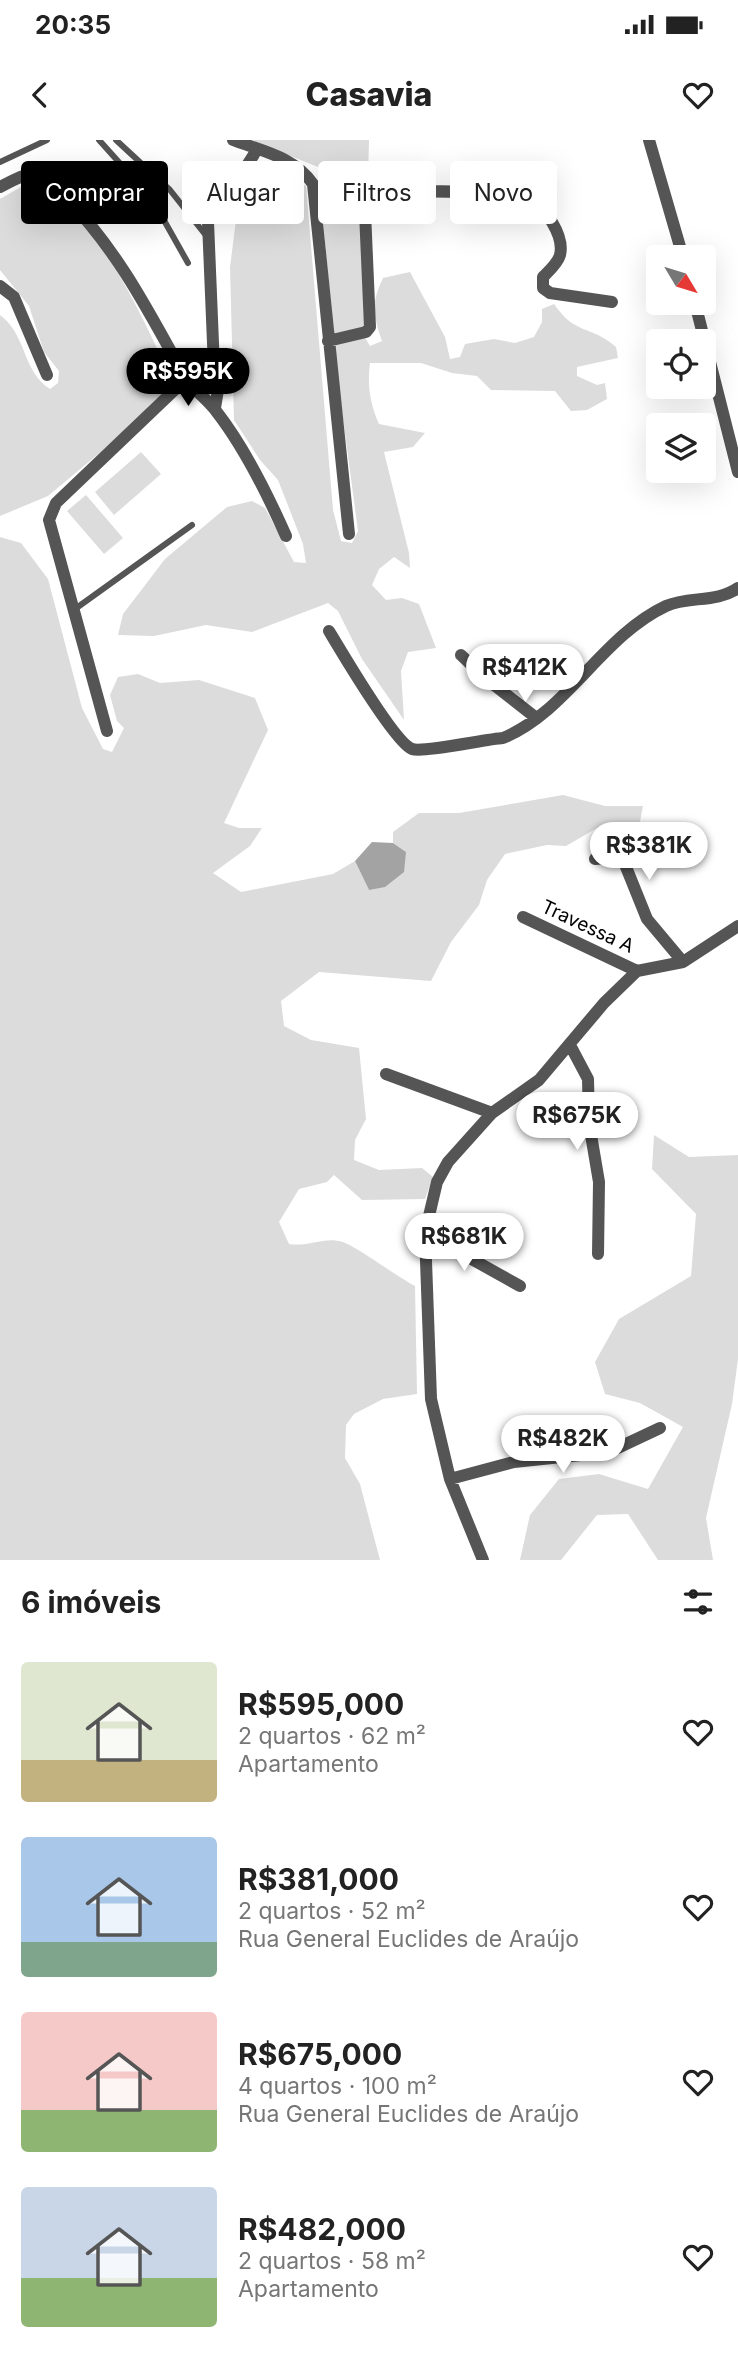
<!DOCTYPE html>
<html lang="pt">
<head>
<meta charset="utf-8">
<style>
  body { margin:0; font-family:Inter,sans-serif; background:#f2f2f2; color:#222; height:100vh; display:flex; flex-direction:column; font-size:26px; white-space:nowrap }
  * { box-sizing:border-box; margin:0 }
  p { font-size:23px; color:#767676 }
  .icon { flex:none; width:38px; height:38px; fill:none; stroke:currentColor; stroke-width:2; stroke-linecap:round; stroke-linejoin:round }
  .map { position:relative; height:1420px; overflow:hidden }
  .side { display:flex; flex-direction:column; background:#fff; flex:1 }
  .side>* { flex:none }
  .hud { position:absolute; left:21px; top:21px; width:696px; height:63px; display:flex; gap:14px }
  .needle { width:46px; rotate:128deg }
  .controls { position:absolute; left:646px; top:105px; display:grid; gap:14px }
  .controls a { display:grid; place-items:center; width:70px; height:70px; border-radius:7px; background:#fff; box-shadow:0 7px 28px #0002; font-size:35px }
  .price { position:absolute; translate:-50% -60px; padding:0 16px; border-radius:24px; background:#fff; color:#222; font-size:23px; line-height:46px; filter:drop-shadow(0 2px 4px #0008) }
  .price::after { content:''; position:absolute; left:50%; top:42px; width:21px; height:16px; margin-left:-10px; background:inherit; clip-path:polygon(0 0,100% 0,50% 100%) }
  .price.selected { background:#000; color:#fff }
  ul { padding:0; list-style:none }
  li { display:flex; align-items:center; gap:21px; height:175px; padding:0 21px }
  li span { display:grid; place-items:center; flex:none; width:196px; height:140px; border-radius:7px; color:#555 }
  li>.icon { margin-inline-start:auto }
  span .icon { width:84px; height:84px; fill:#fffc; stroke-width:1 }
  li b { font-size:30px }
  h2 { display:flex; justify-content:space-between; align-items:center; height:84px; padding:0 21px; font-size:30px }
  .tag { padding:0 24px; border-radius:7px; background:#fff; box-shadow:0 7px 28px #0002; font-size:24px; line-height:63px }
  .tag.selected { background:#000; color:#fff }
  .status { display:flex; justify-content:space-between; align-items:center; height:49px; padding:0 35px; background:#fff; direction:ltr }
  .status svg { height:19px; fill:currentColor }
  header { display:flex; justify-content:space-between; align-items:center; height:91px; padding:0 21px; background:#fff; font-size:32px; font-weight:800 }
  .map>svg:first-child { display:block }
  .green { fill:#dcdcdc }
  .water { fill:#a3a3a3 }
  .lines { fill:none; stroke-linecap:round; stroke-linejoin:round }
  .service { stroke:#555; stroke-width:6 }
  .minor { stroke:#555; stroke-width:12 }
  .labels { text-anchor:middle; stroke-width:7; stroke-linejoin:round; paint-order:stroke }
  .street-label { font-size:19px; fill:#000; stroke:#fff }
</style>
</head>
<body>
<div class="status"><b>20:35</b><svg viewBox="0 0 49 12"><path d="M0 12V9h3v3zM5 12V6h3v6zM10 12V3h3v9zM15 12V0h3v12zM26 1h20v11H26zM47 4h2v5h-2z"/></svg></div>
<header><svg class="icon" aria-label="back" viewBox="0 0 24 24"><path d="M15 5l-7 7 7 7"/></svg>Casavia<svg class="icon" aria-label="heart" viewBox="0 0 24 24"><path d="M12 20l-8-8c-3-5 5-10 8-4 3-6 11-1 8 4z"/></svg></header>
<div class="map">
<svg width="738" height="1420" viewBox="0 0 738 1420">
  <rect width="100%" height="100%" fill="#fff"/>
  <path class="green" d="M251 0H369L364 196 370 206 382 201C373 175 371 163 383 138L410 132 445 197 450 219 460 217 465 204 494 199 515 203 534 197 542 182V169L554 164C576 196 589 184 616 207L618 218 577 227V236L597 245 605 243 607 259 587 270 571 271 555 251 491 250 477 236 452 233 421 223H370C367 245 370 264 379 284L425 293 413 307 384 312 409 413 410 428 394 417 379 429 372 445 386 460 402 458 419 464 436 508 408 512 401 531 404 580 362 519 338 471 328 463 252 492 206 485 154 496 118 495 123 474 165 419 227 367 252 361 265 368 294 422 306 423 303 404 278 340 260 320 234 280 230 127 236 80 283 34 306 46 333 370 341 401 352 403 358 391 339 248 318 27Z
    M26 44C99 68 141 178 174 243L170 254 48 356 0 376V175C27 195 22 231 50 249L58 243 59 231 44 212 29 166 0 130V59Z
    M141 312 161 334 114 375 95 352Z
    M86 355 123 398 104 414 67 371Z
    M0 397 21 403 48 439 82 568 103 609 112 612 124 588 117 581 110 555 118 537 138 534 160 543 199 540 255 558 268 590 224 683 239 688H262L250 706 213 733 241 752 333 734 355 721 369 750 406 712 393 703V692L419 673H459L563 655 605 666H643L639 687 597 688 566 706 547 705 505 714 487 740 479 765 451 802 431 841 319 832 281 861 284 886 311 900 359 908 366 979 355 1000 354 1020 379 1030 422 1028 433 1037 425 1059 362 1060 334 1035 327 1042 299 1049 279 1082 289 1104C310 1107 324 1096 343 1102 359 1108 396 1136 415 1146L417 1254 383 1259 354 1274 346 1285 345 1318 360 1344 380 1420H0Z
    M654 995 689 1017 738 1015V1219L732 1264 706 1378 713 1420H658L628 1374 597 1375 561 1420H520L530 1375 559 1339 599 1334 648 1349 683 1287 640 1263 605 1254 595 1222 619 1179 691 1136 696 1074 652 1029Z"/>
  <path class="water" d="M372 702 393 703 406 712 404 732 385 747 369 750 355 721Z"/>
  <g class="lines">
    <path class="service" d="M99 0 152 59 188 123
      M116 0 170 50 208 98
      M0 22 47 0
      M75 469 192 385"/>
    <path class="minor" d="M233 0C262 11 295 17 313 44L349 394
      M649 0 683 117
      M0 47C13 41 25 31 40 36 51 40 60 52 68 60 119 112 151 176 186 239 195 251 208 260 216 271 245 308 267 353 286 396
      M0 146 14 157 47 235
      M695 163 738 332
      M328 201 366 192 370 187 365 72C368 68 370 62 374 59 396 45 500 54 529 56 544 67 565 95 560 115 558 123 549 131 543 137V148L550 153 612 162
      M215 268 219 244 214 227 208 82C221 56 243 36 257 9
      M329 491C341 511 395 603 412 609 423 613 486 599 503 598 568 571 602 496 666 466 688 456 717 463 738 448
      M461 515 484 537 535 577
      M107 591 49 380 56 363 186 239 197 237 214 227
      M595 719 622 717 647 779 683 822
      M523 777 637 831
      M570 905 588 939 589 983 599 1042 598 1114
      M386 934 492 973
      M425 1093 520 1146
      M450 1339 514 1322 609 1312 660 1288
      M483 1420 450 1339 431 1259 425 1093 437 1042 448 1022 492 973 539 940 604 863 637 831 683 822 738 786"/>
  </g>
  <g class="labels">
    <g class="street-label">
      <text transform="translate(588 786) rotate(25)" y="7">Travessa A</text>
    </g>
  </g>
</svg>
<div class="controls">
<a><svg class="needle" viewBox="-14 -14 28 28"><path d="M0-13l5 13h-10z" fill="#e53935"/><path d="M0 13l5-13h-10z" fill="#767676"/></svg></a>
<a><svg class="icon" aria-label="locate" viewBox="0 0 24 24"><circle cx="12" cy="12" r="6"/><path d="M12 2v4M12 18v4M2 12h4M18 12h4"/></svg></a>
<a><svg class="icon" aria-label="layers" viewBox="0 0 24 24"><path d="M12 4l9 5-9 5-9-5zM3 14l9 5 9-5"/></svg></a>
</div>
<b class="price selected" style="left:188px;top:268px">R$595K</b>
<b class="price" style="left:525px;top:564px">R$412K</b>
<b class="price" style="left:649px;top:742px">R$381K</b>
<b class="price" style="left:577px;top:1012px">R$675K</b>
<b class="price" style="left:464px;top:1133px">R$681K</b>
<b class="price" style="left:563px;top:1335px">R$482K</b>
<div class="hud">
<a class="tag selected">Comprar</a>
<a class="tag">Alugar</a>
<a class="tag">Filtros</a>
<a class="tag">Novo</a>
</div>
</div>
<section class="side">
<h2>6 imóveis<svg class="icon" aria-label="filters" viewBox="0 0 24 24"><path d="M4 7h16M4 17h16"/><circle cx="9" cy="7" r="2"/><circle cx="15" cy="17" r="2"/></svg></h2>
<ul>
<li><span style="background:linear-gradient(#dfe7d0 70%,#c2b280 0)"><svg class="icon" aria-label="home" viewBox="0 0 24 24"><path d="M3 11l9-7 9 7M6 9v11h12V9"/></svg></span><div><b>R$595,000</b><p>2 quartos · 62 m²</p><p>Apartamento</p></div><svg class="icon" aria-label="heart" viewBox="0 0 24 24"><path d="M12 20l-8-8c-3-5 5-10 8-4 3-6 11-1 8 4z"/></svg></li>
<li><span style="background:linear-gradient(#a9c7e8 75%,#7fa58c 0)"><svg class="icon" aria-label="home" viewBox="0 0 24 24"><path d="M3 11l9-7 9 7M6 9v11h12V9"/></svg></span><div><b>R$381,000</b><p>2 quartos · 52 m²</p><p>Rua General Euclides de Araújo</p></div><svg class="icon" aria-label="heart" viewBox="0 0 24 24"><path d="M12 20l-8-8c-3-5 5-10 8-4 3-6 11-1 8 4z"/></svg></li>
<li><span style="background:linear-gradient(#f6c9c9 70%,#8fb573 0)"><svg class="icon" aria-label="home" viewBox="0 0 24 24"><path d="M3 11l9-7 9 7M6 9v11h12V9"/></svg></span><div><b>R$675,000</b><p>4 quartos · 100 m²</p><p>Rua General Euclides de Araújo</p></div><svg class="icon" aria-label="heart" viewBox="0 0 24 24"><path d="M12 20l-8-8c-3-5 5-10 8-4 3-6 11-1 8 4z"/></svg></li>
<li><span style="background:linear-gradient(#c9d6e8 65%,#8fb573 0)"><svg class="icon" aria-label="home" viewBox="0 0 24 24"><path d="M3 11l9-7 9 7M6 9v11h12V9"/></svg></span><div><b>R$482,000</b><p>2 quartos · 58 m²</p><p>Apartamento</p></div><svg class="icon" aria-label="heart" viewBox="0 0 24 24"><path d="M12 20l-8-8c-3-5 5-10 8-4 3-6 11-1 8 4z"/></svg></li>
</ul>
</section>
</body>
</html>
